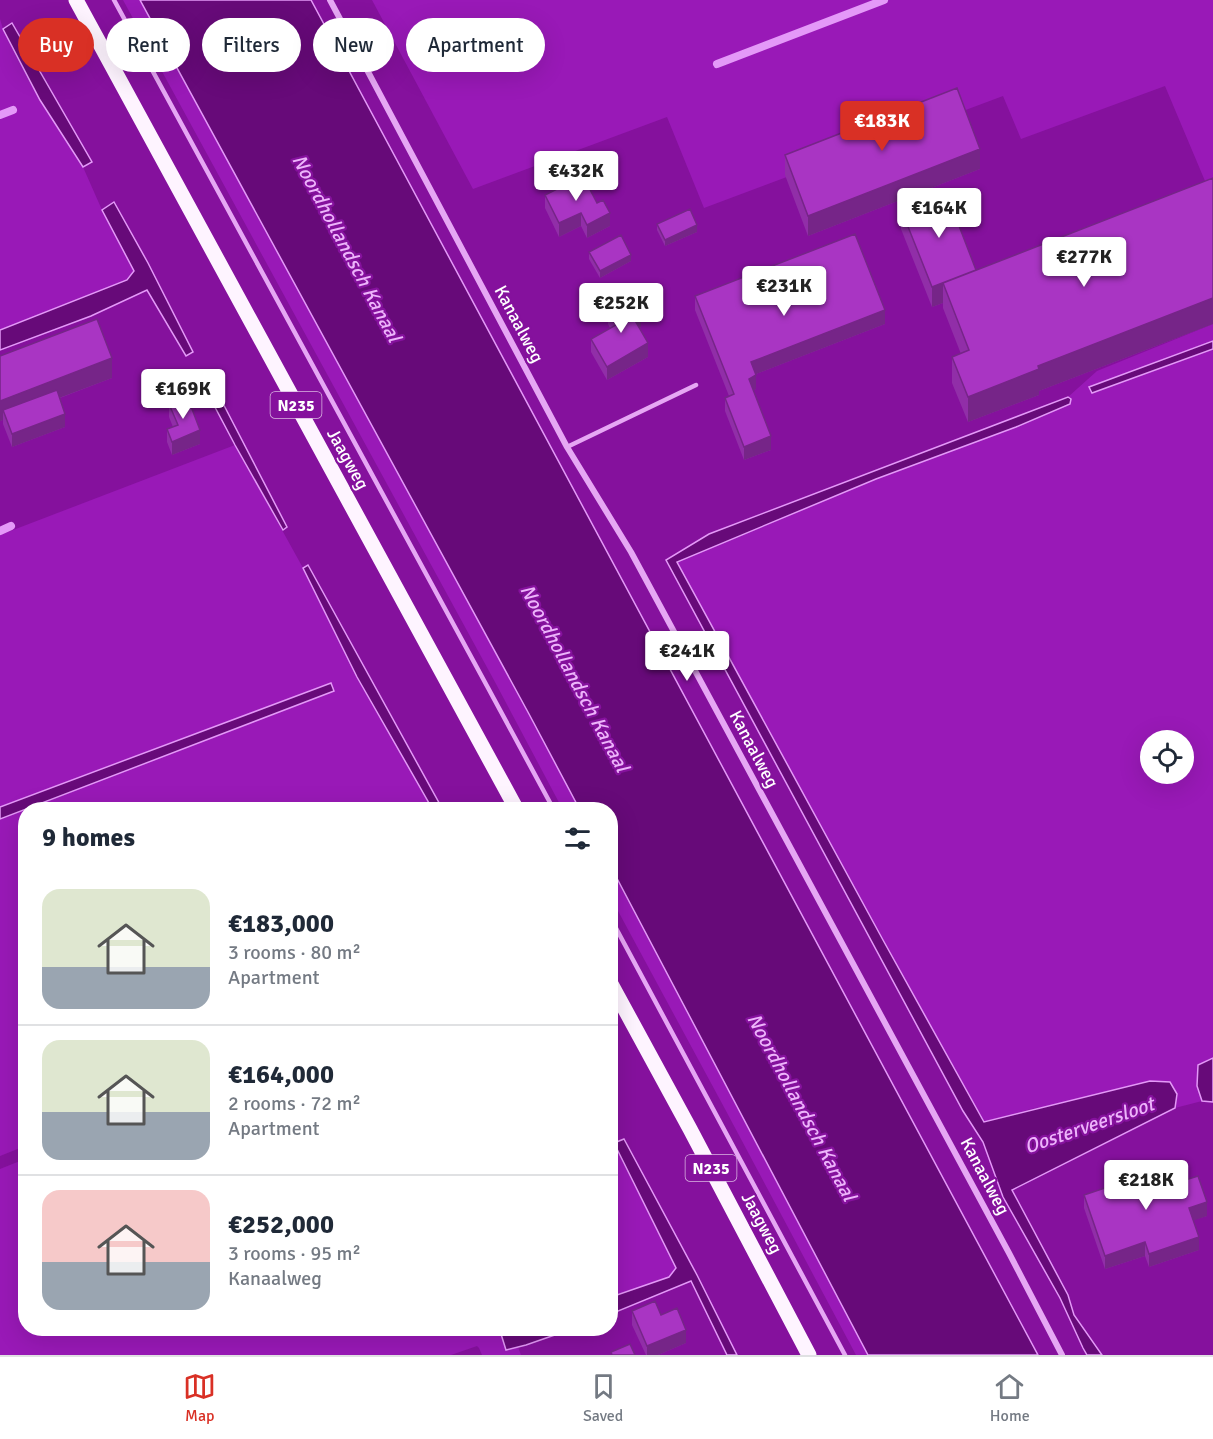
<!DOCTYPE html>
<html lang="en">
<head>
<meta charset="utf-8">
<style>
  body { margin:0; font-family:Signika,sans-serif; background:#f6f6f7; color:#1f2937; height:100vh; display:flex; flex-direction:column; font-size:22px; white-space:nowrap }
  * { box-sizing:border-box; margin:0 }
  p { font-size:20px; color:#747a83 }
  .icon { flex:none; width:33px; height:33px; fill:none; stroke:currentColor; stroke-width:2; stroke-linecap:round; stroke-linejoin:round }
  .map { position:relative; flex:1; overflow:hidden }
  .panel { position:absolute; left:18px; top:802px; width:600px; height:534px; display:flex; flex-direction:column; background:#fff; border-radius:24px; box-shadow:0 6px 24px #0002 }
  .panel>* { flex:none }
  .top-card { position:absolute; left:18px; top:18px; width:600px; height:54px; display:flex; gap:12px }
  .fabs { position:absolute; left:1140px; top:730px; display:grid; gap:12px }
  .fabs a { display:grid; place-items:center; width:54px; height:54px; border-radius:50%; background:#fff; box-shadow:0 6px 24px #0002; font-size:30px }
  .price { position:absolute; translate:-50% -51px; padding:0 14px; border-radius:6px; background:#fff; color:#222; font-size:20px; line-height:39px; filter:drop-shadow(0 2px 3px #0008) }
  .price::after { content:''; position:absolute; left:50%; top:36px; width:18px; height:14px; margin-left:-9px; background:inherit; clip-path:polygon(0 0,100% 0,50% 100%) }
  .price.on { background:#d93025; color:#fff }
  ul { padding:0; list-style:none }
  li { display:flex; align-items:center; gap:18px; height:150px; padding:0 24px }
  li+li { border-top:2px solid #e0e1e3 }
  li span { display:grid; place-items:center; flex:none; width:168px; height:120px; border-radius:18px; color:#555 }
  li>.icon { margin-inline-start:auto }
  span .icon { width:72px; height:72px; fill:#fffc; stroke-width:1 }
  li b { font-size:26px }
  h2 { display:flex; justify-content:space-between; align-items:center; height:72px; padding:0 24px; font-size:26px }
  .chip { padding:0 21px; border-radius:27px; background:#fff; box-shadow:0 6px 24px #0002; font-size:21px; line-height:54px }
  .chip.on { background:#d93025; color:#fff }
  .tab-bar { display:flex; justify-content:space-around; align-items:center; height:84px; border-top:2px solid #e0e1e3; background:#fff; font-size:16px; color:#747a83 }
  .tab-bar a { display:grid; justify-items:center; gap:3px }
  .tab-bar .on { color:#d93025 }
  .map>svg:first-child { display:block }
  .green { fill:#9919b7; fill-rule:evenodd }
  .water { fill:#670a79; stroke:#e499f8; stroke-width:1.5 }
  .lines { fill:none; stroke-linecap:round; stroke-linejoin:round }
  .stream { stroke:#e499f8; stroke-width:8 }
  .lane { stroke:#e6a7f4; stroke-width:4.5 }
  .street { stroke:#e6a7f4; stroke-width:6 }
  .primary { stroke:#fef4ff; stroke-width:15 }
  .wall { fill:#912ea8 }
  .shaded-wall { fill:#762588 }
  .building { fill:#a935c3; stroke:#762588; stroke-width:1.5 }
  .labels { text-anchor:middle; stroke-width:4.5; stroke-linejoin:round; paint-order:stroke }
  .shield { fill:#85119d; stroke:#dab8e2; stroke-width:1.5 }
  .shield-label { font-size:16px; font-weight:bold; fill:#fff }
  .street-label { font-size:18px; fill:#fff; stroke:#85119d }
  .water-label { font-size:20px; font-style:italic; fill:#edb4fb; stroke:#85119d }
</style>
</head>
<body>
<div class="map">
<svg width="1213" height="1355" viewBox="0 0 1213 1355">
  <rect width="100%" height="100%" fill="#85119d"/>
  <path class="green" d="M123 0H140L529 714 580 810H563L495 682Z
    M372 0H1213V200L1165 86 1021 139 1003 96 704 208 667 117 473 189Z
    M0 19 3 29 40 100 83 167 102 210 135 271 127 280 0 330Z
    M1213 324V341L1089 387 1092 393 1213 349V1058L1198 1065 1197 1086 1202 1101 1175 1108 1177 1094 1035 1108 984 1122 883 940 677 562 876 479 1016 427 1071 400 1068 397 1097 371ZM1150 741H1184V774H1150Z
    M235 445 303 568 357 677 433 810H26L25 1146 0 1156V819L334 691 330 683 0 807V535Z
    M610 867 868 1355H856L725 1109 611 898Z
    M614 1143 676 1268 669 1277 611 1297 610 1146Z
    M25 1159 26 1329H515L501 1334 506 1350 518 1347 521 1355H482L479 1348 477 1346 451 1355H0V1169Z"/>
  <path class="water" d="M140 0H311L1038 1355H868L611 867 610 810H580L529 714Z
    M12 23 92 162 83 167 40 100 3 29Z
    M114 202 148 263 193 352 186 356 147 290 91 316 0 350V330L127 280 134 271 102 210Z
    M1213 341V349L1092 393 1089 387Z
    M215 388 287 527 283 530 235 445 207 392Z
    M1068 397 1071 399 1070 404 1016 427 876 479 677 562 883 940 984 1122 1150 1081 1170 1082 1177 1094 1175 1108 1012 1190 1068 1295 1074 1315 1102 1355H1087L1083 1348 1060 1298 1003 1197 983 1142 963 1111 666 560 709 534Z
    M308 565 443 810H433L357 677 303 568Z
    M331 683 334 691 0 819V807Z
    M1213 1058V1102L1202 1101 1197 1086 1198 1065Z
    M624 1139 697 1275 737 1355H727L691 1281 611 1314V1297L669 1277 676 1268 614 1143Z
    M515 1329H572L526 1345 506 1350 501 1334Z"/>
  <g class="lines">
    <path class="stream" d="M717 64 884 0
      M0 115 13 110
      M0 531 11 526"/>
    <path class="lane" d="M114 0 487 686 554 810
      M567 447 696 385
      M610 917 845 1355"/>
    <path class="street" d="M330 0 567 447 631 552 1009 1253 1062 1355"/>
    <path class="primary" d="M76 0 517 810
      M610 982 690 1129 809 1355"/>
  </g>
  <path class="wall" d="M785 155 980 169 808 236 785 175Z
    M1213 178V324L1039 391V395L968 422 952 383V357L961 354 943 308V303L932 307 901 229V209L976 270Z
    M545 195 610 226 587 238 581 226 559 237 545 208Z
    M657 224 697 232 665 246 657 230Z
    M589 252 631 261 600 278 589 259Z
    M695 296 885 324 756 374V389L753 390 771 450 744 460 725 411V398L729 396 695 310Z
    M608 310 641 327 639 328 648 357 607 380 591 352V339L610 328 608 324Z
    M0 356 112 378 60 398 65 427 12 447 3 424V420L0 421Z
    M169 404 200 444 172 455 167 442V429L173 427 169 417Z
    M1182 1181 1207 1216 1193 1220 1199 1250 1149 1267 1145 1256 1105 1269 1084 1208V1195Z
    M632 1311 686 1343 658 1355H646L632 1325Z"/>
  <path class="shaded-wall" d="M980 149V169L808 236V216Z
    M581 213V226L559 237V223Z
    M610 213V226L587 238V225Z
    M697 225V232L665 246V240Z
    M631 255V261L600 278V271Z
    M943 283V303L932 307V287Z
    M1213 298V324L1039 391V395L968 422V397L1038 366Z
    M885 310V324L751 376V362Z
    M641 313V327L633 331V317Z
    M648 343V357L607 380V367Z
    M112 358V378L6 418 3 410V420L0 421V401Z
    M756 375V389L749 393V379Z
    M65 414V427L12 447V434Z
    M200 430V444L172 455V442Z
    M771 436V450L744 460V447Z
    M1207 1202V1216L1189 1222V1208Z
    M1199 1237V1250L1149 1267V1254Z
    M1145 1242V1256L1105 1269V1256Z
    M686 1330V1343L658 1355H647V1346Z"/>
  <path class="building" d="M957 88 980 149 808 216 785 155Z
    M583 176 597 203 603 200 610 213 587 225 581 213 559 223 545 195Z
    M1213 178V298L1038 366 1039 369 968 397 952 357 969 350 943 283Z
    M946 192 976 270 932 287 901 209Z
    M690 209 697 225 665 240 657 224Z
    M855 234 885 310 751 362 756 375 749 379 771 436 744 447 725 398 734 394 695 296Z
    M621 235 631 255 600 271 589 252Z
    M632 297 641 313 633 317 648 343 607 367 591 339 616 325 608 310Z
    M97 319 112 358 0 401V356Z
    M57 390 65 414 12 434 3 410Z
    M187 396 200 430 172 442 167 429 178 425 169 404Z
    M1176 1164 1182 1181 1198 1176 1207 1202 1189 1208 1199 1237 1149 1254 1145 1242 1105 1256 1084 1195Z
    M655 1301 661 1315 677 1308 686 1330 647 1346 632 1311Z
    M630 1344 635 1355H612L611 1352Z"/>
  <g class="labels">
    <g class="shield">
      <rect x="270.5" y="392" width="51" height="26" rx="4.5"/>
      <rect x="685.5" y="1155" width="51" height="26" rx="4.5"/>
    </g>
    <g class="shield-label">
      <text x="296" y="411">N235</text>
      <text x="711" y="1174">N235</text>
    </g>
    <g class="street-label">
      <text transform="translate(519 324) rotate(62)" y="6">Kanaalweg</text>
      <text transform="translate(348 459) rotate(61)" y="6">Jaagweg</text>
      <text transform="translate(754 749) rotate(62)" y="6">Kanaalweg</text>
      <text transform="translate(985 1176) rotate(62)" y="6">Kanaalweg</text>
      <text transform="translate(762 1223) rotate(62)" y="6">Jaagweg</text>
    </g>
    <g class="water-label">
      <text transform="translate(347 248) rotate(62)" y="7">Noordhollandsch Kanaal</text>
      <text transform="translate(575 678) rotate(62)" y="7">Noordhollandsch Kanaal</text>
      <text transform="translate(802 1107) rotate(62)" y="7">Noordhollandsch Kanaal</text>
      <text transform="translate(1089 1125) rotate(-19)" y="7">Oosterveersloot</text>
    </g>
  </g>
</svg>
<div class="fabs">
<a><svg class="icon" aria-label="locate" viewBox="0 0 24 24"><circle cx="12" cy="12" r="6"/><path d="M12 2v4M12 18v4M2 12h4M18 12h4"/></svg></a>
</div>
<b class="price on" style="left:882px;top:152px">€183K</b>
<b class="price" style="left:576px;top:202px">€432K</b>
<b class="price" style="left:939px;top:239px">€164K</b>
<b class="price" style="left:1084px;top:288px">€277K</b>
<b class="price" style="left:784px;top:317px">€231K</b>
<b class="price" style="left:621px;top:334px">€252K</b>
<b class="price" style="left:183px;top:420px">€169K</b>
<b class="price" style="left:687px;top:682px">€241K</b>
<b class="price" style="left:1146px;top:1211px">€218K</b>
<div class="top-card">
<a class="chip on">Buy</a>
<a class="chip">Rent</a>
<a class="chip">Filters</a>
<a class="chip">New</a>
<a class="chip">Apartment</a>
</div>
<section class="panel">
<h2>9 homes<svg class="icon" aria-label="filters" viewBox="0 0 24 24"><path d="M4 7h16M4 17h16"/><circle cx="9" cy="7" r="2"/><circle cx="15" cy="17" r="2"/></svg></h2>
<ul>
<li><span style="background:linear-gradient(#dfe7d0 65%,#9aa5b1 0)"><svg class="icon" aria-label="home" viewBox="0 0 24 24"><path d="M3 11l9-7 9 7M6 9v11h12V9"/></svg></span><div><b>€183,000</b><p>3 rooms · 80 m²</p><p>Apartment</p></div></li>
<li><span style="background:linear-gradient(#dfe7d0 60%,#9aa5b1 0)"><svg class="icon" aria-label="home" viewBox="0 0 24 24"><path d="M3 11l9-7 9 7M6 9v11h12V9"/></svg></span><div><b>€164,000</b><p>2 rooms · 72 m²</p><p>Apartment</p></div></li>
<li><span style="background:linear-gradient(#f6c9c9 60%,#9aa5b1 0)"><svg class="icon" aria-label="home" viewBox="0 0 24 24"><path d="M3 11l9-7 9 7M6 9v11h12V9"/></svg></span><div><b>€252,000</b><p>3 rooms · 95 m²</p><p>Kanaalweg</p></div></li>
</ul>
</section>
</div>
<nav class="tab-bar">
<a class="on"><svg class="icon" aria-label="map" viewBox="0 0 24 24"><path d="M3 6l6-2 6 2 6-2v14l-6 2-6-2-6 2zM9 4v14M15 6v14"/></svg>Map</a>
<a><svg class="icon" aria-label="saved" viewBox="0 0 24 24"><path d="M7 4h10v16l-5-4-5 4z"/></svg>Saved</a>
<a><svg class="icon" aria-label="home" viewBox="0 0 24 24"><path d="M3 11l9-7 9 7M6 9v11h12V9"/></svg>Home</a>
</nav>
</body>
</html>
